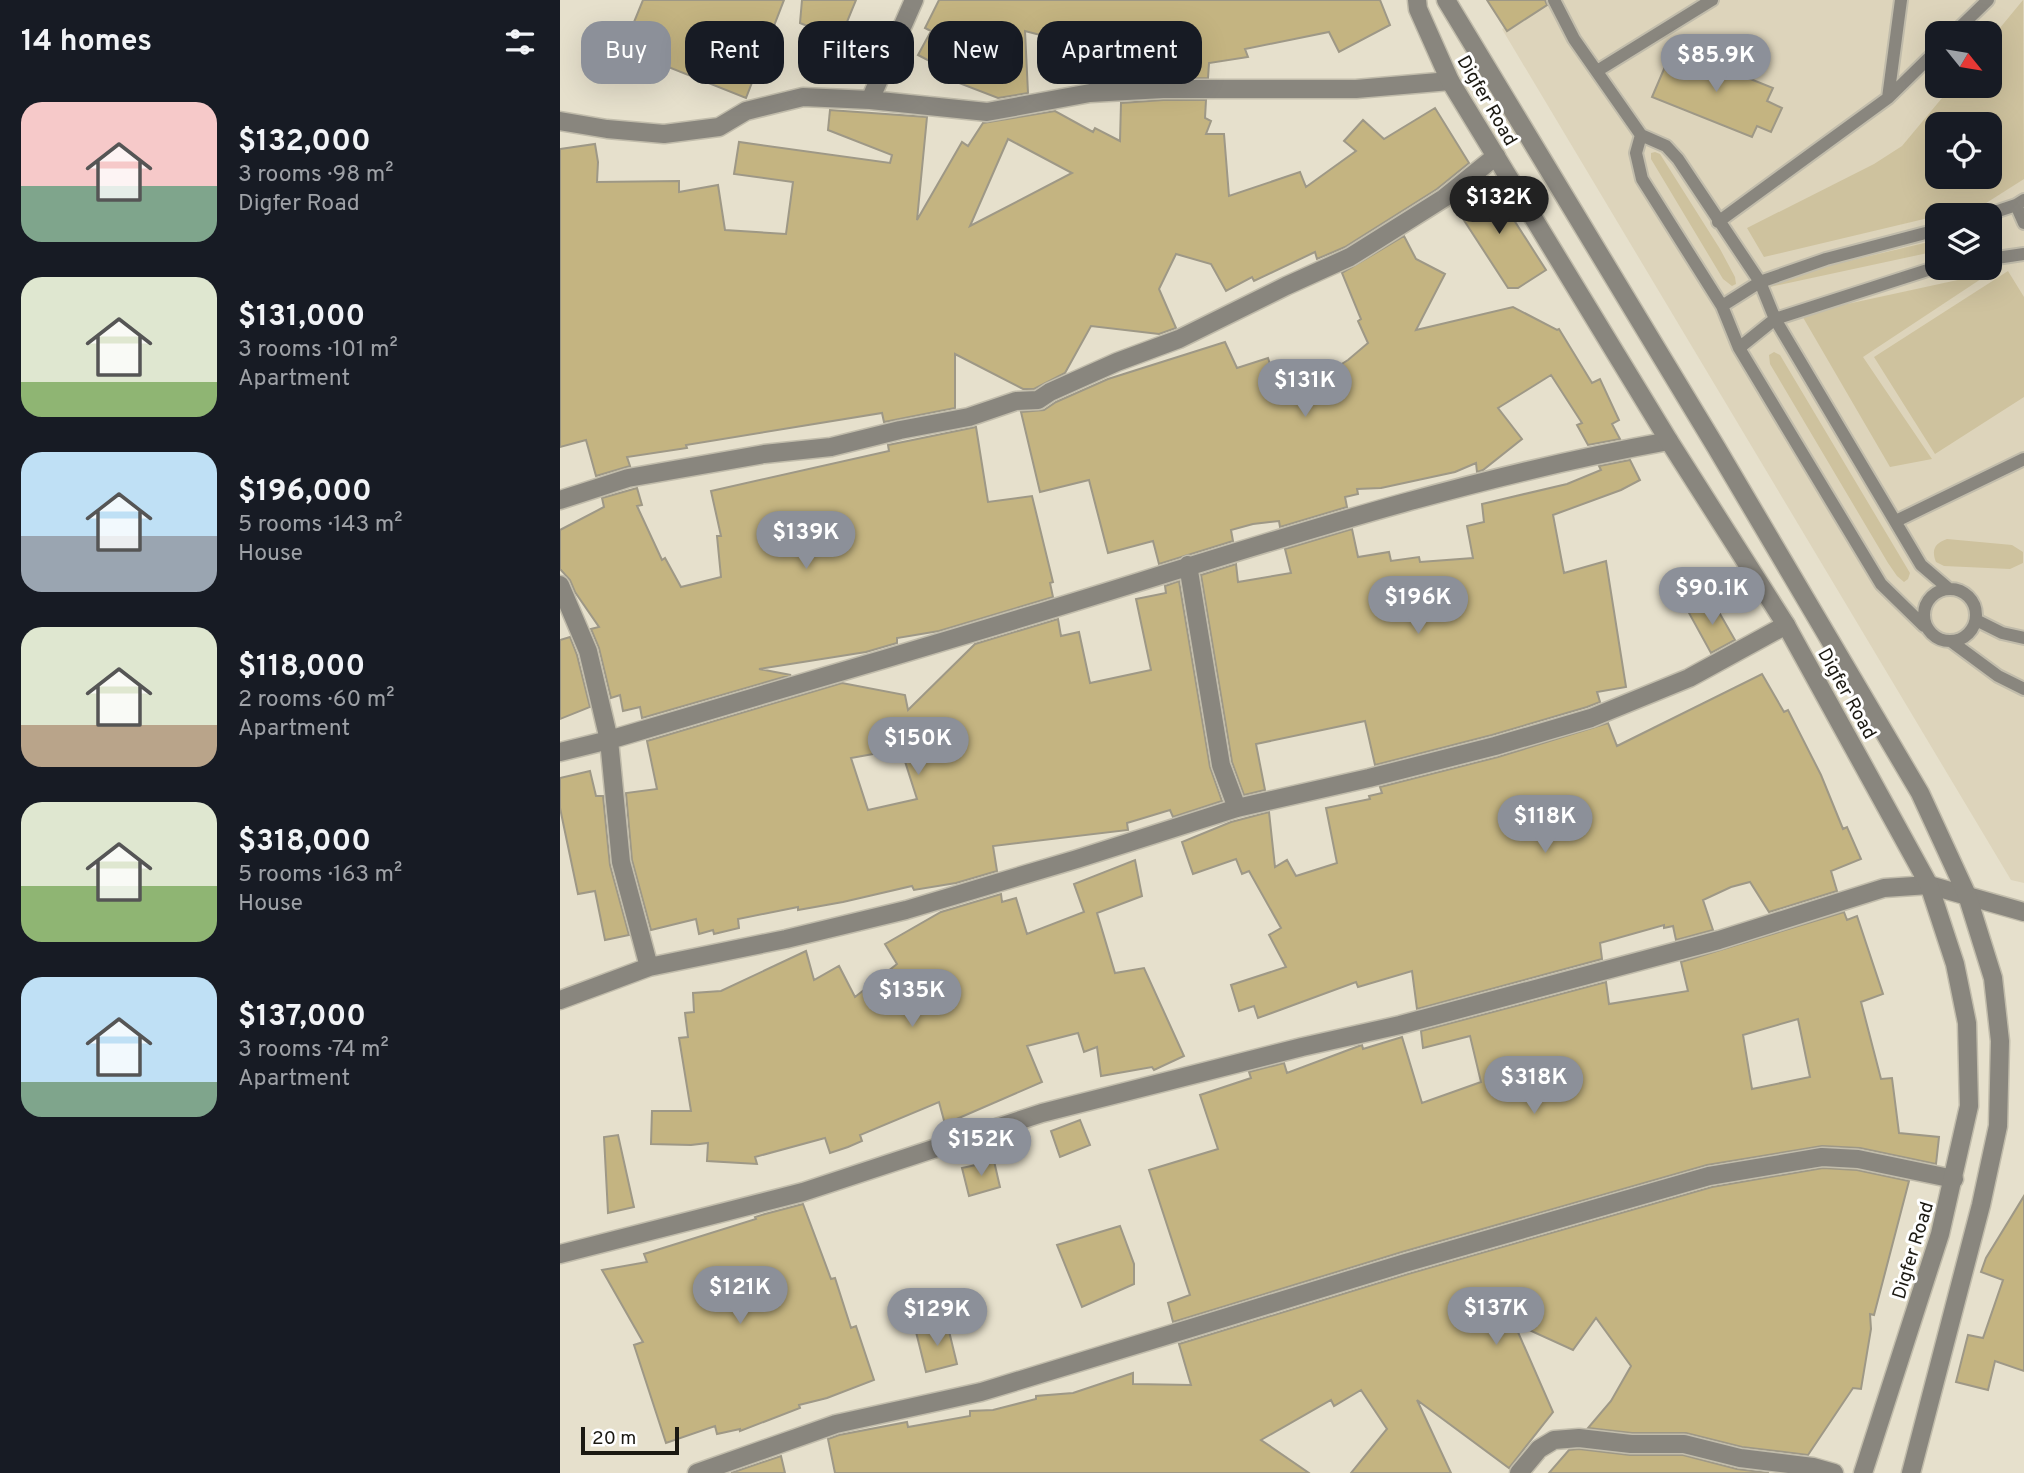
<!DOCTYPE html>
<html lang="en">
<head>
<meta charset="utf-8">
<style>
  body { margin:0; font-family:Overpass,sans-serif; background:#242831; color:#f1f3f6; height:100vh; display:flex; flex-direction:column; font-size:26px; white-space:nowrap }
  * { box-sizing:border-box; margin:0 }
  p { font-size:23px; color:#9ea1a6 }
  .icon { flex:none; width:38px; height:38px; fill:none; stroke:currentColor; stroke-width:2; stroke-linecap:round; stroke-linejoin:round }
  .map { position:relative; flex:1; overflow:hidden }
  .panel { display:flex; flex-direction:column; background:#171b24; width:560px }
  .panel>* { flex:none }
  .banner { position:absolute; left:21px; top:21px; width:665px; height:63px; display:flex; gap:14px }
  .needle { width:46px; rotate:120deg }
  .tools { position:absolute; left:1365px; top:21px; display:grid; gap:14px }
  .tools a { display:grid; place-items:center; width:77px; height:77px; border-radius:14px; background:#171b24; box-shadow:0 7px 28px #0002; font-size:35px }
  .scale { position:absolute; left:21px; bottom:18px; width:98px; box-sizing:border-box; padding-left:7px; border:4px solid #1b1912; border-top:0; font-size:19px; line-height:24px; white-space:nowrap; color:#1b1912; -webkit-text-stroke:5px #fff; paint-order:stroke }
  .price { position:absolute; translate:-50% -60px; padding:0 16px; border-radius:24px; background:#8c9099; color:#fff; font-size:23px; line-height:46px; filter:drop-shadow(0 2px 4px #0008) }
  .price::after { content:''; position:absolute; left:50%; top:42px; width:21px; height:16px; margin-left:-10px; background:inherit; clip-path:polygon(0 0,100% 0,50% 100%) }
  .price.current { background:#222; color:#fff }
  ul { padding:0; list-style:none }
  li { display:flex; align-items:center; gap:21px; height:175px; padding:0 21px }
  li span { display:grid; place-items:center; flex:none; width:196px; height:140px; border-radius:21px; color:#555 }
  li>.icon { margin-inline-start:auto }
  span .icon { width:84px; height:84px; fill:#fffc; stroke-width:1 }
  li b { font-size:30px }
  h2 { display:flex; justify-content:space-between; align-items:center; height:84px; padding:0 21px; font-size:30px }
  .chip { padding:0 24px; border-radius:21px; background:#171b24; box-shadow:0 7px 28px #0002; font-size:24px; line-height:63px }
  .chip.current { background:#8c9099; color:#fff }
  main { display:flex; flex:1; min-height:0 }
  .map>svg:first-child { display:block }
  .built { fill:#ddd4bb; fill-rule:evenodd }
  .green { fill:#cec29e; fill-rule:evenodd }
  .building { fill:#c4b481; stroke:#9e9886; stroke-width:2; fill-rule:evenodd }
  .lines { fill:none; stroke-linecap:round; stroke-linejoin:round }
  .service-casing { stroke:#c1bcab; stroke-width:16 }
  .minor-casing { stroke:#c1bcab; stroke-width:21 }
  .tertiary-casing { stroke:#c1bcab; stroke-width:21 }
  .service { stroke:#89867e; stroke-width:12 }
  .minor { stroke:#89867e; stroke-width:18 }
  .tertiary { stroke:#89867e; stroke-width:18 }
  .labels { text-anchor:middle; stroke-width:6; stroke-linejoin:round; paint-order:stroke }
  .street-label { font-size:19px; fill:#1b1912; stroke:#fff }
</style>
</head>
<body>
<main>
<section class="panel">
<h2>14 homes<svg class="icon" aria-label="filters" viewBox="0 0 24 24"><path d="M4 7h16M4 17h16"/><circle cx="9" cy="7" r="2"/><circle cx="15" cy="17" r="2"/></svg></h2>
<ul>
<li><span style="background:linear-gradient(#f6c9c9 60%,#7fa58c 0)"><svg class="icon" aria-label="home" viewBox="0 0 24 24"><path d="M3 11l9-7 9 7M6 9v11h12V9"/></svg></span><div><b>$132,000</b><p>3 rooms · 98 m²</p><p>Digfer Road</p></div></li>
<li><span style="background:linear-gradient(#dfe7d0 75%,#8fb573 0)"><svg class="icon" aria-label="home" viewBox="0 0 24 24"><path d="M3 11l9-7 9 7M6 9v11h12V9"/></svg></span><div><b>$131,000</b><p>3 rooms · 101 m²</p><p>Apartment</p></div></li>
<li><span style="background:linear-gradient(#bfe0f5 60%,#9aa5b1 0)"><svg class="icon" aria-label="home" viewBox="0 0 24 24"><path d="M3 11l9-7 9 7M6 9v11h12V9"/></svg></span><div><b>$196,000</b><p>5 rooms · 143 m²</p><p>House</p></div></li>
<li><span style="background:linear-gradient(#dfe7d0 70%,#b9a48a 0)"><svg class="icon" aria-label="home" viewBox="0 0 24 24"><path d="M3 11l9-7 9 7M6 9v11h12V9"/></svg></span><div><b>$118,000</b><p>2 rooms · 60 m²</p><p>Apartment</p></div></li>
<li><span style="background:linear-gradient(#dfe7d0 60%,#8fb573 0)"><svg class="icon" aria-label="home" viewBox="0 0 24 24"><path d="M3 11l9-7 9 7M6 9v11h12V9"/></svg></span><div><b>$318,000</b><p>5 rooms · 163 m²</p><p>House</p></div></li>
<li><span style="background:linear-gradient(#bfe0f5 75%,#7fa58c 0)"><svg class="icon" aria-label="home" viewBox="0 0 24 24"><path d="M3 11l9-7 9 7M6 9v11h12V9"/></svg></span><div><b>$137,000</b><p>3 rooms · 74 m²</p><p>Apartment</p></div></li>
</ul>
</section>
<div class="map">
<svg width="1464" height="1473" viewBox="0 0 1464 1473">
  <rect width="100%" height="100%" fill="#e6e0cc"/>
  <path class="built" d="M991 0H1464V883L1451 880 942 29ZM1377 33H1430V86H1377ZM1377 124H1430V177H1377ZM1377 215H1430V268H1377Z"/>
  <path class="green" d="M1463 0 1464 179 1423 205 1204 257 1187 228 1314 164 1342 146 1392 86H1430V40ZM1377 124H1430V177H1377Z
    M1095 152 1100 154 1160 249 1175 277 1176 284 1172 286 1163 279 1091 159V153Z
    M1377 240V251L1205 288 1204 281Z
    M1448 271 1464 297V397L1375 454 1314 357Z
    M1430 273 1303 357 1372 459 1330 467 1241 314Z
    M1214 352 1220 355 1350 573 1348 579 1344 582 1337 576 1328 563 1210 364 1209 355Z
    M1387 539 1452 545 1463 552V563L1450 569 1384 566 1376 562C1371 550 1375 543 1387 539Z"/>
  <path class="building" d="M83 0H224L186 98 63 49Z
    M242 0H296L280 39 240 23Z
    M379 0H820L830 25 779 52 769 32 685 49 688 57 649 63 648 78 563 80 569 56 541 39 491 27 488 37 465 31 468 93 438 98 386 78 389 71 358 55 371 31 365 28Z
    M927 0H985L987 5 947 31Z
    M1113 48 1213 88 1207 101 1222 108 1211 132 1197 126 1192 137 1092 97Z
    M603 100H646L645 118 651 121 646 134H664L669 196 740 172 746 187 796 151 784 141 803 120 824 139 875 108 909 163 877 189 785 247 757 259 755 252 694 281 692 277 666 291 651 264 616 254 599 289 616 328 599 334 531 326 505 373 474 389H463L395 354V408L324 422 322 413 126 445 127 448 67 457 70 466 36 476 26 440 0 447V149L35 144 38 162 37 182 119 181V192L158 185 165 230 226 234 233 182 174 174 179 142 330 163 332 155 268 130 270 110 367 117 357 220 402 142 408 146 423 123 495 111 533 132 535 128 560 141 561 103ZM448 139 512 173 410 226Z
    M927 178 986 270 958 288H948L894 205Z
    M844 236 856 259 885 274 856 330 953 307 997 330 999 329 1032 383 1040 379 1059 420 1052 424 1060 439 1028 445 1017 425 1022 423 991 375 938 408 962 439 923 470 917 472 916 463 895 472 821 488 797 489 798 494 785 497 787 507 720 527 719 521 693 524 671 530 673 541 599 564 593 541 548 553 529 480 480 492 461 412 484 410 496 402 548 379 665 342 677 368 708 358 714 377 723 375 729 397 788 360 808 343 798 321 801 319 782 273Z
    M416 427 428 502 472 496 493 582 490 583 493 597 379 631 337 638V643L306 652 199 669 231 675 82 718 80 707 63 711 60 695 51 698 39 648 31 629 39 627 15 592 10 580 0 569V530L44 507 42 498 77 488 82 505 77 506 102 560 105 558 121 587 161 577 157 536H161L151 491 329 451 328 445Z
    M1070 460 1080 480 1061 490 993 515 1004 573 1046 561 1066 687 1037 692 1040 702 1027 707 932 735 815 765 805 721 696 744 705 790 684 795 672 762 641 575 676 564 678 582 731 573 725 549 792 529 798 557 829 552 831 561 859 557 860 562 913 558 907 526 924 522 922 504 1007 484 1041 470 1039 466Z
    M619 581 650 767 662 801 613 817 610 810 567 823 568 830 433 846 437 871 396 883 354 890 352 886 283 902 238 910V907L178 919 179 928 154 934 153 930 139 934 136 919 91 930 72 860 66 793 97 789 87 741 282 683 345 695 348 710 415 644 498 619 501 636 519 632 530 683 591 670 576 599 606 593 605 586ZM341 749 357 799 308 810 291 758Z
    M1152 600 1175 640 1151 653 1129 613Z
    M10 637 17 655 30 707 0 719V640Z
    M1202 674 1224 712 1228 710 1261 775 1283 829 1287 827 1301 859 1271 871 1277 891 1209 912 1190 882 1171 887 1143 900 1153 930 1116 940 1113 926 1104 928V925L1040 943 1042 959 857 1009 852 971 798 987 796 982 698 1018 694 1006 679 1011 671 985 726 967 709 935 721 928 689 871 682 874 676 859 633 874 622 842 671 822 709 812 715 867 727 860 736 876 777 863 766 808 810 799 809 796 822 793 820 787 938 757 1048 723 1057 746Z
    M30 771 36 796H43L50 865 69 935 45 940 35 891 18 894 0 808V778Z
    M575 860 582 896 537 913 555 973 584 968 624 1056 594 1070 592 1067 541 1076 537 1047 524 1052 518 1033 467 1046 482 1082 385 1124 379 1102 300 1135 302 1141 288 1147 270 1153 265 1138 195 1157 197 1164 147 1161 148 1143 131 1145 91 1144 92 1111H131L119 1038 128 1037 125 1013 134 1012 133 993 161 991 246 951 254 980 279 966 295 997 337 964 325 944 381 912 441 894 442 902 456 898 467 934 524 912 514 884Z
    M1284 912 1287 920 1297 916 1323 994 1301 1002 1321 1079 1332 1078 1339 1133 1379 1137 1376 1164 1300 1148 1262 1146 1147 1165 842 1252 613 1322 608 1303 630 1295 589 1170 658 1149 640 1095 691 1078 689 1072 724 1063 727 1073 799 1046 802 1045 803 1049 842 1037 862 1103 921 1082 910 1036 863 1048 861 1031 1046 982 1049 1004 1128 991 1121 962ZM1238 1019 1250 1077 1192 1089 1183 1035Z
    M520 1120 530 1145 500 1157 491 1131Z
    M58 1135 74 1207 48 1213 44 1137Z
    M434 1161 440 1187 409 1196 402 1168Z
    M1263 1168 1297 1170 1349 1181 1314 1315 1310 1314 1311 1329 1301 1389 1293 1388 1248 1455 1182 1447 1126 1433H1072L1028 1428 1051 1401 1071 1366 1036 1318 1013 1350 954 1323 993 1412 949 1468 857 1400 891 1473H791L827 1429 801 1390 774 1406 771 1400 701 1440 749 1473H275L268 1439 279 1435 347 1422 348 1427 410 1416V1411L433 1410 476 1399V1396L513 1393 573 1373V1384L631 1385 619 1344 848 1274 1152 1187Z
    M1464 1196V1371L1435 1361 1428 1390 1396 1382 1408 1335 1423 1338 1443 1280 1421 1272 1426 1258Z
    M243 1204 271 1279 275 1278 291 1328 296 1326 314 1380 267 1398 239 1405 240 1408 180 1431V1429L157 1434 155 1426 106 1443 74 1345 83 1342 42 1270 87 1262 84 1254 196 1219 195 1217 205 1214Z
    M560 1226 574 1264V1284L522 1307 497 1245Z
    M387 1323 397 1364 366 1372 356 1332Z
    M1019 1449 1070 1455H1123L1177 1469 1209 1473H989L1009 1450Z
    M221 1456 225 1473H171Z"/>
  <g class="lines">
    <defs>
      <path id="service" d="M994 0 1014 39 1081 135 1106 146 1118 159 1200 282 1215 319 1361 565 1389 589
        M1394 33 1428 0
        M1037 71 1152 0
        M1328 98 1341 0
        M1081 135 1076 153 1082 179 1162 306 1179 348 1321 584 1364 626
        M1456 205 1464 223
        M1426 215 1456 205 1464 200
        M1158 222 1328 98 1377 50
        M1430 259 1464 254
        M1162 306 1200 282 1266 259 1377 230
        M1179 348 1215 319 1377 267
        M1336 521 1464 459
        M1364 615a26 26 0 1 1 52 0a26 26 0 1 1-52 0Z
        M1416 620 1442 633 1464 638
        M1392 642 1438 676 1464 689"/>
      <path id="minor" d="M310 100 354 0
        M0 121 47 129 104 134 159 127 186 111 243 97 310 100 427 112 530 93 603 89H796L890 81
        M0 500 68 478 204 454 271 447 340 430 409 417 456 401 478 400 490 392 557 362 619 339 726 286 790 257 884 198 936 156
        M628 565 661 765 677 808
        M0 585 28 651 49 740 61 862 89 967
        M0 752 49 740C194 697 340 655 485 611 691 548 897 479 1109 441
        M0 1000 89 967 226 939 346 910 517 859 677 808 809 778 935 746 1031 718 1129 678 1226 625
        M0 1254 243 1192 482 1113 742 1047 840 1025 1159 940 1324 888 1369 885 1464 912
        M137 1473 276 1424 421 1392 845 1263 1149 1176 1262 1157 1298 1159 1394 1179
        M959 1473 979 1449 994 1440 1019 1438 1071 1444H1124L1180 1458 1253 1467 1274 1473"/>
      <path id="tertiary" d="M857 0 858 9 890 81 1109 441 1226 625 1369 885 1395 964 1407 1023 1409 1106 1380 1234 1303 1473
        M886 0 1156 447 1360 793 1407 895 1433 978 1440 1041 1438 1126 1421 1205 1351 1473"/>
    </defs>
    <use href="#service" class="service-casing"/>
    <use href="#minor" class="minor-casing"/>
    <use href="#tertiary" class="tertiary-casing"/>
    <use href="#service" class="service"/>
    <use href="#minor" class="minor"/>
    <use href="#tertiary" class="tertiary"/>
  </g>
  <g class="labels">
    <g class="street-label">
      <text transform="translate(928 100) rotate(60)" y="7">Digfer Road</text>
      <text transform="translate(1288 693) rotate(61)" y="7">Digfer Road</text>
      <text transform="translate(1352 1250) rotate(-73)" y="7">Digfer Road</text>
    </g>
  </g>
</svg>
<div class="tools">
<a><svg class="needle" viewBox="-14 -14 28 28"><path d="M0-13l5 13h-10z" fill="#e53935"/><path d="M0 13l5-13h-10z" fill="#9ea1a6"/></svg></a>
<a><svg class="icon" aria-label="locate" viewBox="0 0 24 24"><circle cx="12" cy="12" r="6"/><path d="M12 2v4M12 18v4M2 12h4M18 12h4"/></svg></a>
<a><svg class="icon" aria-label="layers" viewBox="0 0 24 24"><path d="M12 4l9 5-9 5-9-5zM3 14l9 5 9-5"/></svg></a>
</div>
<div class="scale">20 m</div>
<b class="price" style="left:1156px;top:94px">$85.9K</b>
<b class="price current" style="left:939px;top:236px">$132K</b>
<b class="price" style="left:745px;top:419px">$131K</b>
<b class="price" style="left:246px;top:571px">$139K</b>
<b class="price" style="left:1152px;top:627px">$90.1K</b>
<b class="price" style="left:858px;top:636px">$196K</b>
<b class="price" style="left:358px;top:777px">$150K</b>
<b class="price" style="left:985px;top:855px">$118K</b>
<b class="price" style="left:352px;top:1029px">$135K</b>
<b class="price" style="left:974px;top:1116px">$318K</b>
<b class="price" style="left:421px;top:1178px">$152K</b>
<b class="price" style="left:180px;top:1326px">$121K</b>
<b class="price" style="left:936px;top:1347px">$137K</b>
<b class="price" style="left:377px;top:1348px">$129K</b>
<div class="banner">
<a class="chip current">Buy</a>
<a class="chip">Rent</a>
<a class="chip">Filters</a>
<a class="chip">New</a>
<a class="chip">Apartment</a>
</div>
</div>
</main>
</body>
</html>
